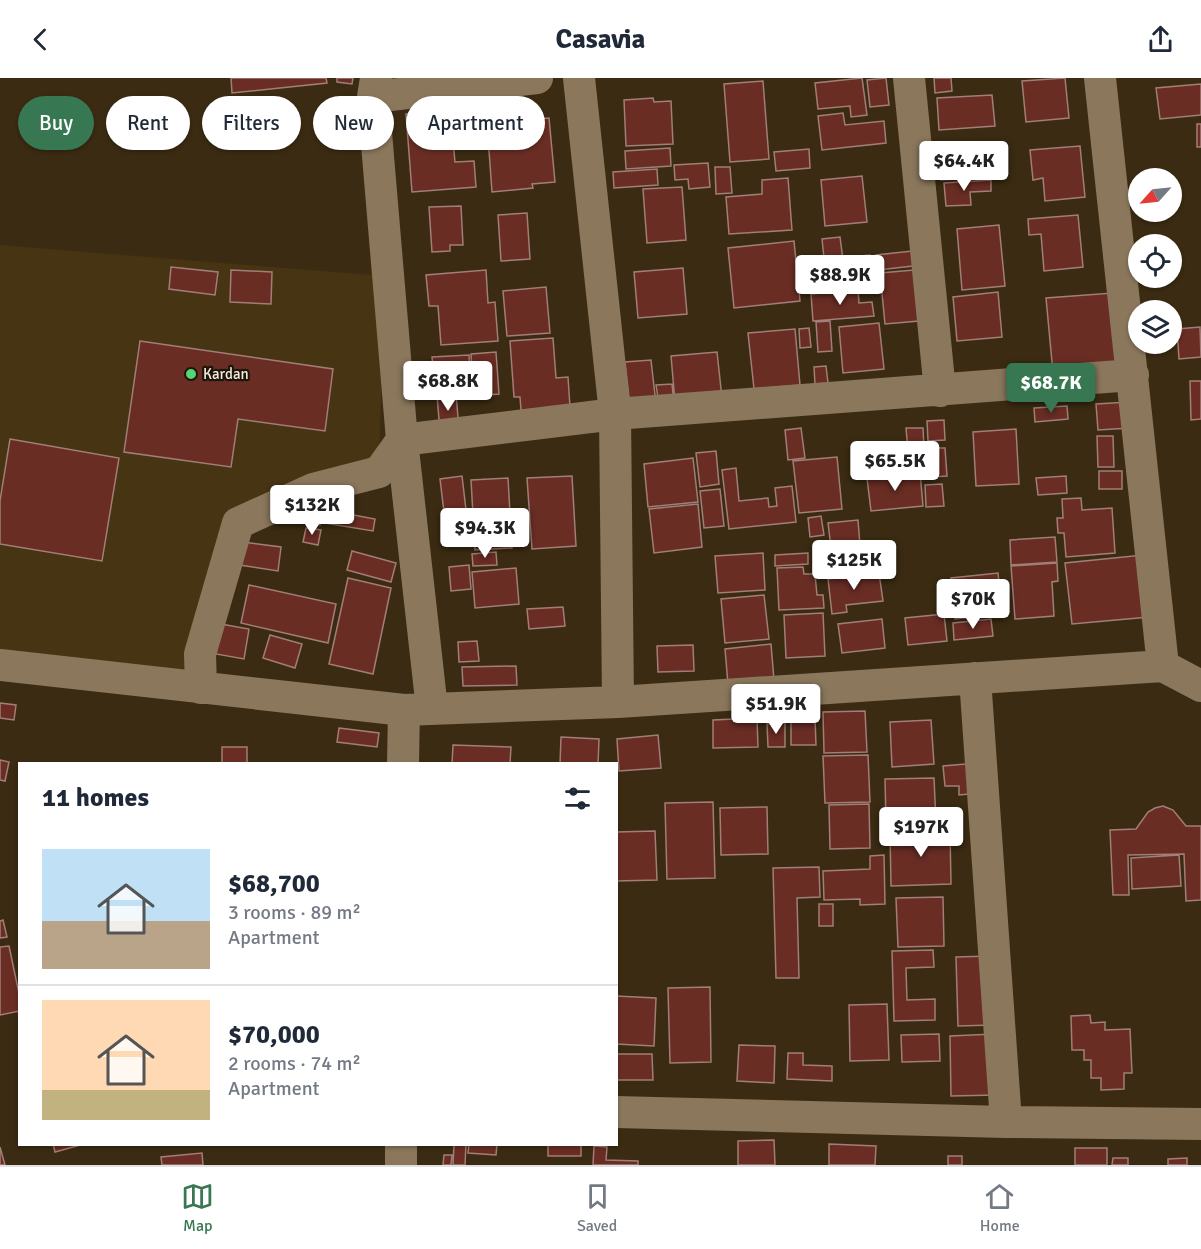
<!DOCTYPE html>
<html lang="en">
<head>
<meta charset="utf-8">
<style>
  body { margin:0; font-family:Signika,sans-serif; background:#f6f6f7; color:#1f2937; height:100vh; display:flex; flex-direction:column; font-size:22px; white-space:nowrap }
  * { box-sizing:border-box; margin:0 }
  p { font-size:20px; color:#747a83 }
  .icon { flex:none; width:33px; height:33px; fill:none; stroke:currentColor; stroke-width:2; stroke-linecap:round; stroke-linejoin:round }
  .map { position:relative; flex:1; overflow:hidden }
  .sheet { position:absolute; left:18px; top:684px; width:600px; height:384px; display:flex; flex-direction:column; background:#fff; border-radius:0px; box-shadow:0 2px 4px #0004 }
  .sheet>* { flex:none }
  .guide { position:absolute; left:18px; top:18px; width:600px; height:54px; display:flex; gap:12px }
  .needle { width:39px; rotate:243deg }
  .tools { position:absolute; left:1128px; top:90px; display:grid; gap:12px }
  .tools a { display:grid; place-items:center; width:54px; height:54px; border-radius:50%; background:#fff; box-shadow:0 2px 4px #0004; font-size:30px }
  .price { position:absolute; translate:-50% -51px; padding:0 14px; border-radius:6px; background:#fff; color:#222; font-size:20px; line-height:39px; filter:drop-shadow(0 2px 3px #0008) }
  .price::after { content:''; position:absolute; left:50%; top:36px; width:18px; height:14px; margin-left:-9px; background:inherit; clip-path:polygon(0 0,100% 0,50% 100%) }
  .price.current { background:#377751; color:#fff }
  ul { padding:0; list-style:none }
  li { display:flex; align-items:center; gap:18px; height:150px; padding:0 24px }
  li+li { border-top:2px solid #e0e1e3 }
  li span { display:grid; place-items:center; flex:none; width:168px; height:120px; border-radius:0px; color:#555 }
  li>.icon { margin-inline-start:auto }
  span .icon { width:72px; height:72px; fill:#fffc; stroke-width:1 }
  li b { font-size:26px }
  h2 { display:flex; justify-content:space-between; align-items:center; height:72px; padding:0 24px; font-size:26px }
  .pill { padding:0 21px; border-radius:27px; background:#fff; box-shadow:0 2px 4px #0004; font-size:21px; line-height:54px }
  .pill.current { background:#377751; color:#fff }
  header { display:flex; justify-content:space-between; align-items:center; height:78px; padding:0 24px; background:#fff; font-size:27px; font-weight:700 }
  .dock { display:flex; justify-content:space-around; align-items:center; height:84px; border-top:2px solid #e0e1e3; background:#fff; font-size:16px; color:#747a83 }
  .dock a { display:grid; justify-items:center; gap:3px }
  .dock .current { color:#377751 }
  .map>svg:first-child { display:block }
  .built { fill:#473413 }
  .building { fill:#692d24; stroke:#a17e77; stroke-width:1.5 }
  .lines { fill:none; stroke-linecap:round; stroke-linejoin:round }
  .minor { stroke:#8a775c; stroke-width:32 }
  .poi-dot { fill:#55d671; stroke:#1c150a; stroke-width:2 }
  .labels { text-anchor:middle; stroke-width:4.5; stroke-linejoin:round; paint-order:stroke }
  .poi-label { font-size:15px; fill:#f5ebdc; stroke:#1c150a; text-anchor:start }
</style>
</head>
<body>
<header><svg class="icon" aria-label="back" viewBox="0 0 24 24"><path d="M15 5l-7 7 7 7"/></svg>Casavia<svg class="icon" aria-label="share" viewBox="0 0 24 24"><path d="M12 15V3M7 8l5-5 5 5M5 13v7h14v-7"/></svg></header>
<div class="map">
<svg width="1201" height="1087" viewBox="0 0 1201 1087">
  <rect width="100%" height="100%" fill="#3b2b12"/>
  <path class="built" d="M0 167 384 198 379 394 238 445 201 610 0 587Z"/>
  <path class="building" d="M231 0H326L327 5 232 15Z
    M337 0H353L352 6 337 4Z
    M862 0 867 37 851 39 850 28 818 31 815 5Z
    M886 0 889 27 870 29 867 2Z
    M934 0H951L952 13 935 15Z
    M1065 0 1069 40 1026 44 1022 3Z
    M763 3 769 81 730 84 724 6Z
    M1201 6V37L1160 41 1156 10Z
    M992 17 995 48 939 52 937 20Z
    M653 20 654 24 671 23 673 66 626 68 624 22Z
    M450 32 455 84 474 83 476 109 412 114 406 36Z
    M843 35 845 47 884 43 886 65 822 72 818 38Z
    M549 40 555 104 532 106 533 110 492 114 487 45Z
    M1197 46H1201V69H1197Z
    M968 65 970 100 941 102 939 67Z
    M993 66 995 97 975 99 973 68Z
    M1080 68 1085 119 1045 123 1043 100 1033 102 1030 72Z
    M670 70 671 88 626 91 625 73Z
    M809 71 810 90 776 93 774 74Z
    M708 85 710 109 689 111 688 101 675 102 674 87Z
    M715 89H730L732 115 716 116Z
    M657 91 658 107 614 110 613 94Z
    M862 98 867 144 825 148 821 102Z
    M788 100 792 152 729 156 726 119 762 116V102Z
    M991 102V113L970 114 971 127 946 128 944 105Z
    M682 109 686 162 647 165 643 111Z
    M461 128 463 167H450V173L432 174 429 129Z
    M527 135 530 181 501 183 498 137Z
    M1078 137 1083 189 1044 193 1041 156 1029 157 1028 141Z
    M999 147 1005 208 962 212 957 151Z
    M840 159 845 197 826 199 822 161Z
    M794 163 800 223 734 230 728 170Z
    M912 173 913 188 878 192 876 177Z
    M870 177 873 208 852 210 848 179Z
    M171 189 218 194 215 217 169 211Z
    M683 190 687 236 638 240 634 194Z
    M231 192 272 194 271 226 230 224Z
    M486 192 488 225 495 224 498 263 441 267 438 228H429L426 197Z
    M914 192 919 243 885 246 880 195Z
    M546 209 550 255 507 258 503 213Z
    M858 212 859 225 872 224 874 238 813 243 811 216Z
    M998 214 1002 259 957 263 953 219Z
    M1113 215 1119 290 1053 295 1046 220Z
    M830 243 832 273 818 274 816 244Z
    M879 245 884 291 843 295 839 249Z
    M1200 249 1201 279 1179 281 1177 251Z
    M809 250 811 269 800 270 799 251Z
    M795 251 800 307 754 311 748 255Z
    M553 260 556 300 568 299 570 329 521 332 520 319H514L510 263Z
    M140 263 333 291 325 353 238 341 231 389 124 374Z
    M496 274 499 316 474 318 471 276Z
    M717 274 722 320 675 324 671 278Z
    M469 277 471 310 435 312 432 279Z
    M651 282 656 326 630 329 625 284Z
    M826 288 828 305 815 306 814 289Z
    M1190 303H1201V341L1191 342Z
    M672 306 674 325 659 326 656 307Z
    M456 316 459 351 440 353 437 318Z
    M1129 324 1130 350 1098 352 1096 326Z
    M1067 328 1068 341 1035 344 1034 330Z
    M944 342 945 362 928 363 927 343Z
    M801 350 805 380 788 382 785 352Z
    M906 350H923L925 390 867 393 866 375 908 373Z
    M1016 351 1019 406 976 408 973 354Z
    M1097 358H1113L1114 389H1098Z
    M10 361 119 380 102 483 0 466V423Z
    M930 370H945L947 398 932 399Z
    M716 373 719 406 700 409 696 375Z
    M837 379 842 431 799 435 793 383Z
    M693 380 698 424 648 429 644 386Z
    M736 390 739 423 768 420 769 429 777 428 775 410 792 408 796 444 729 451 722 392Z
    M1099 393H1122V411H1099Z
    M920 394 923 428 871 433 867 400Z
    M462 398 469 457 447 459 440 401Z
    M572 398 576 468 532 471 527 400Z
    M1066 398 1067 415 1038 417 1036 400Z
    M508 400 512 470 475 472 471 402Z
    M942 406 944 428 926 429 925 407Z
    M720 411 724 448 704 450 700 413Z
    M1081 420 1082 432 1112 430 1115 475 1066 479 1064 455H1058L1057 440H1063L1062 421Z
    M698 426 702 469 654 475 649 431Z
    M309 431 322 433 320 447 307 445Z
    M327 432 375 441 373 453 324 445Z
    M821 438 824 457 810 459 808 440Z
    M858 442 860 468 848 469 849 485 833 486 828 445Z
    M306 450 321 452 318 467 303 464Z
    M1055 459 1057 484 1011 487 1010 462Z
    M236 463 281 469 278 493 233 486Z
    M352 473 396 485 391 504 347 492Z
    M496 474 497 487 473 488 472 476Z
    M763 475 765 512 718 515 715 478Z
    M808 475V486L775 488V477Z
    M1143 477 1149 539 1072 546 1065 485Z
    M1057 485 1058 503 1052 504 1054 538 1015 541 1011 488Z
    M469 487 471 511 451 513 449 489Z
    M803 489 804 496H815L817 517H823L824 530 779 532 777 490Z
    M516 490 519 526 475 530 472 494Z
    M879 495 883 523 846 527 847 534 832 536 828 501Z
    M998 495 1002 536 955 541 951 500Z
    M348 500 391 510 373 596 329 586Z
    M249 507 336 526 328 565 241 545Z
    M764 517 769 561 725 565 721 521Z
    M563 529 565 548 529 551 527 531Z
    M823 535 825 578 786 580 784 537Z
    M944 536 947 563 908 567 905 540Z
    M882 541 885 570 842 575 838 546Z
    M991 541 993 558 954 562 953 545Z
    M221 546 249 551 244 581 216 576Z
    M270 557 302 566 295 590 263 580Z
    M477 563 479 583 459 584 458 564Z
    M771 566 774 602 728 606 725 571Z
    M693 567 694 593 658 594 657 568Z
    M516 588 517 607 463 608 462 589Z
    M0 625 16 627 14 642 0 640Z
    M865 633 867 674 824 675 823 634Z
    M757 640 758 669 713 670V642Z
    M815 640 816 667H791V641Z
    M931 642 934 686 892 689 890 644Z
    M785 645V669H768L767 646Z
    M339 650 379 655 377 669 337 664Z
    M658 657 661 690 619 693 617 661Z
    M561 659 599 661 598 686H560Z
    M453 667 511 669 510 686H452Z
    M222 669H247V686H222Z
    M868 677 870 724 825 725 823 678Z
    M0 682 9 684 5 703 0 702Z
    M977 685 980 715 959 717V708H945L943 688Z
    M934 700 936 744 886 745 885 701Z
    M713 724 715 800 667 801 665 725Z
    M869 726 870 770 830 771 829 727Z
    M1163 728 1173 732 1186 748H1201V822L1186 823 1184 776 1128 777 1129 817H1113L1110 752 1136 751 1148 734 1155 730Z
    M767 729 768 776 721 777 720 730Z
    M655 753 657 802 616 803V754Z
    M950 753 951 806 891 808 890 755Z
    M884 777 885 826 860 827V821L824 822 823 793 870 791V778Z
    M1179 777 1181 808 1132 811 1131 780Z
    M819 789 820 819 797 820 799 900H776L773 790Z
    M943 819 944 868 898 869 896 820Z
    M819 826H833V848H819Z
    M3 842 7 859 0 860V843Z
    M9 868 20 920V933L0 937V869Z
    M933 872 934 889 906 890 907 922 935 921V942L894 943 892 873Z
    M990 878 992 947 958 948 956 879Z
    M710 909 711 984 670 985 668 910Z
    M616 918 656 920 654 968 616 966Z
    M887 926 889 982 850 983 849 927Z
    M1090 937 1091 945 1105 944V952L1130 951 1132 995H1124V1011L1101 1012V1000H1091V982H1084V972H1072L1071 938Z
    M939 956 940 983 902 984 901 957Z
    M994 956 996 1017 951 1018 950 958Z
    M739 967 775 968 774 1005 737 1003Z
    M788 975H803V987L832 988V1003L787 1001Z
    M616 976H652L653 1002H616Z
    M774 1062 775 1087H738V1063Z
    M53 1066H84L55 1074Z
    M454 1066H466L465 1087H453Z
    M469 1066H497L496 1077 468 1075Z
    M548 1066H581V1078H548Z
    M829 1066 876 1068 875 1087H829Z
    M594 1068 607 1069 606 1082 638 1083V1087H593Z
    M0 1069 5 1087H0Z
    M1075 1070H1107V1087H1075Z
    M202 1075 203 1087H162L161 1079Z
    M444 1077H452L451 1087H443Z
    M948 1078H962V1087H948Z
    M1113 1080H1128V1087H1112Z
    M1187 1080V1087H1168V1081Z"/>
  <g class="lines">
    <path class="minor" d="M376 0 373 19 402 362 432 631
      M579 0 615 336 618 624
      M909 0 940 313
      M1100 0 1163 588
      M373 19 537 0
      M0 587 404 632 618 624 1163 588 1201 608
      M975 600 1006 1044
      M201 610 200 576 238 445 313 411 379 394 402 362 615 336 1133 297
      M403 686 404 632
      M616 1034 1006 1044 1201 1046
      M401 1087V1066"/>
  </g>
  <circle class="poi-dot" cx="191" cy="296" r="6"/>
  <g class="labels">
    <g class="poi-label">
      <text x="203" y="301">Kardan</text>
    </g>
  </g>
</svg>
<div class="tools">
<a><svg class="needle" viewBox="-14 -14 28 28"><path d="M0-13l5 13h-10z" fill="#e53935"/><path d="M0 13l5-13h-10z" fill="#747a83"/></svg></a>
<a><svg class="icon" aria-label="locate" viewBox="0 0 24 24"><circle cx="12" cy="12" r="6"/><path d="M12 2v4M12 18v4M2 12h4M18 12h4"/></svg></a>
<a><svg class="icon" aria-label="layers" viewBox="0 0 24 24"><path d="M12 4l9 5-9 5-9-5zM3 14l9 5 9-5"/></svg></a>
</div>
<b class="price" style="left:964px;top:114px">$64.4K</b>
<b class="price" style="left:840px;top:228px">$88.9K</b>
<b class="price" style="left:448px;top:334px">$68.8K</b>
<b class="price current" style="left:1051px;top:336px">$68.7K</b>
<b class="price" style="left:895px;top:414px">$65.5K</b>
<b class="price" style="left:312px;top:458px">$132K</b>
<b class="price" style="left:485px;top:481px">$94.3K</b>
<b class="price" style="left:854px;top:513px">$125K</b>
<b class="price" style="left:973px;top:552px">$70K</b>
<b class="price" style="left:776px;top:657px">$51.9K</b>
<b class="price" style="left:921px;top:780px">$197K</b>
<div class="guide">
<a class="pill current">Buy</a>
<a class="pill">Rent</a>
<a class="pill">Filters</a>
<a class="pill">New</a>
<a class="pill">Apartment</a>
</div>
<section class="sheet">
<h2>11 homes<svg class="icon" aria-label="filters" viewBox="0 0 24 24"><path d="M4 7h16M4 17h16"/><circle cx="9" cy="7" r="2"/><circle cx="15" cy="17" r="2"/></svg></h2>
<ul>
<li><span style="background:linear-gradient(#bfe0f5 60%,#b9a48a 0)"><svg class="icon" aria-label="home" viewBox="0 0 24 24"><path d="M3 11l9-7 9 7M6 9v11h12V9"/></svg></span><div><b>$68,700</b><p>3 rooms · 89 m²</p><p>Apartment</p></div></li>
<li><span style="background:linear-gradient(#ffd9b3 75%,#c2b280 0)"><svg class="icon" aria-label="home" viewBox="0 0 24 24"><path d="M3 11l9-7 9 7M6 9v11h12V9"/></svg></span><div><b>$70,000</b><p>2 rooms · 74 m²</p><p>Apartment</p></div></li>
</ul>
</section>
</div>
<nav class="dock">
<a class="current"><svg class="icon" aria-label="map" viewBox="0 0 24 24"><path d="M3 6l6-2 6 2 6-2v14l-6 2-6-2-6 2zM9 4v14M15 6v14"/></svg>Map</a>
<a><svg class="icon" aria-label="saved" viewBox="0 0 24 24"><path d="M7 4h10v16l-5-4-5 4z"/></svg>Saved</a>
<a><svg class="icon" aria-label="home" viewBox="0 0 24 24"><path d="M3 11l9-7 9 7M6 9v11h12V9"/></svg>Home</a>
</nav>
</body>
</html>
